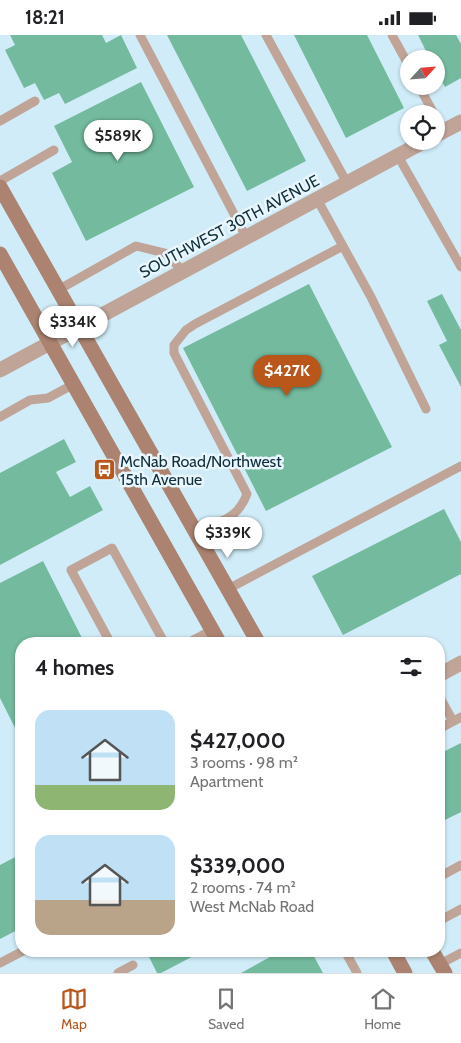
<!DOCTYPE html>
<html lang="en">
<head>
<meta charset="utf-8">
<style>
  body { margin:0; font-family:Cabin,sans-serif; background:#f2f2f2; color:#202124; height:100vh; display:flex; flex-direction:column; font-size:19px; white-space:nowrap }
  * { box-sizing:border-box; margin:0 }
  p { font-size:16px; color:#757577 }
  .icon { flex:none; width:28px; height:28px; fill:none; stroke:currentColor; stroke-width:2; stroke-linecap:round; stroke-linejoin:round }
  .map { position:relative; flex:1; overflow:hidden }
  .drawer { position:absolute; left:15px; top:602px; width:430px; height:320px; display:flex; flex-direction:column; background:#fff; border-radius:20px; box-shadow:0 1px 4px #0004 }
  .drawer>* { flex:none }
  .needle { width:32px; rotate:64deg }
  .controls { position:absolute; left:400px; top:15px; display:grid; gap:10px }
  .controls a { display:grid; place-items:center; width:45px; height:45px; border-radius:50%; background:#fff; box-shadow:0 1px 4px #0004; font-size:25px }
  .price { position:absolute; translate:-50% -42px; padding:0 11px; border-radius:18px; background:#fff; color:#222; font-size:16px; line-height:32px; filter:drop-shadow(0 1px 2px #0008) }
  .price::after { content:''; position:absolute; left:50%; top:30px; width:15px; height:11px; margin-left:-8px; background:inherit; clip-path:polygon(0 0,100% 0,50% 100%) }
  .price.active { background:#b9571b; color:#fff }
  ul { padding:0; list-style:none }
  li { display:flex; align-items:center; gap:15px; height:125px; padding:0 20px }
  li span { display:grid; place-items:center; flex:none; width:140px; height:100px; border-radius:15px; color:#555 }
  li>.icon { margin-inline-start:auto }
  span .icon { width:60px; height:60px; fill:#fffc; stroke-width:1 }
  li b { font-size:21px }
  h2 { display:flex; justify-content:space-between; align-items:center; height:60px; padding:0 20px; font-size:21px }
  .status { display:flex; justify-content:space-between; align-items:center; height:35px; padding:0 25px; background:#fff; direction:ltr }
  .status svg { height:14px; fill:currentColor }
  .tab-bar { display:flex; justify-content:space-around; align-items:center; height:70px; border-top:1px solid #e0e0e0; background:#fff; font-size:14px; color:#757577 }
  .tab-bar a { display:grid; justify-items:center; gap:2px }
  .tab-bar .active { color:#b9571b }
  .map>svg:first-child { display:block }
  .building { fill:#73ba9e }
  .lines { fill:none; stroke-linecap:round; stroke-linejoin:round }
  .lane { stroke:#bfa497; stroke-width:9 }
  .street { stroke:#bfa497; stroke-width:15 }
  .secondary { stroke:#ab8370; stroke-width:15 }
  .labels { text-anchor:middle; stroke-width:5; stroke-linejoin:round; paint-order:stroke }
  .street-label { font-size:16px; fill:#102f3b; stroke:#e9f6fd }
  .poi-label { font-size:16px; fill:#102f3b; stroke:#e9f6fd; text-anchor:start }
</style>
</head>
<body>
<div class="status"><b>18:21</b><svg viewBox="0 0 49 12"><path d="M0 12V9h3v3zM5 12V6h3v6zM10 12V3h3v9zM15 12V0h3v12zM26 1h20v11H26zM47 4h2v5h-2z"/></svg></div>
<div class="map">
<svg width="461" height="938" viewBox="0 0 461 938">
  <rect width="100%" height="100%" fill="#d0ecf8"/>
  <path class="building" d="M10 0H102L106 8 121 0 137 33 65 69 59 58 44 65 35 48 24 53 5 15 15 10Z
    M167 0H241L306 126 247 156Z
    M294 0H367L404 73 346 103Z
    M418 0H456L461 9V43L445 52 436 35V24H430Z
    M141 47 194 152 86 206 52 138 72 127 54 91Z
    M309 249 392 412 266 476 183 313Z
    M442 259 461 295V352L439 310 447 306 427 266Z
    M64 404 76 427 56 437 70 462 90 451 103 475 0 530V438Z
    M444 474 461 507V539L343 600 312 541Z
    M43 526 85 609H21V705L0 663V548Z
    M461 708V777L439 788V719Z
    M21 819V893L0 904V830Z
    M146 916H203L161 938H157Z
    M281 916H311L323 938H241Z"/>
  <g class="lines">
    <path class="lane" d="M140 0 246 202
      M266 0 347 148
      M392 0 409 31
      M419 51 434 79
      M436 83 443 97
      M0 86 35 66
      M398 121 461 232
      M0 146 54 115
      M317 164 371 262 426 374
      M58 255 136 211 165 218 183 236
      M0 382 30 365 48 363 74 349
      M192 491C218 490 237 485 247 459L174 318V310L186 295 195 289 343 211
      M228 554 461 431
      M111 609 71 535 112 513 165 609
      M186 609 212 595
      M439 661 453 686
      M439 694 461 682
      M439 842 461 830
      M439 886 461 874
      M345 916 357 938
      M0 928 23 916
      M440 929 461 918
      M118 938 133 930"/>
    <path class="street" d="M436 100 461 87
      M0 335 425 106
      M439 640 461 628"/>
    <path class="secondary" d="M0 152 259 609
      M0 219 220 609
      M393 916 405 938
      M432 916 445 938"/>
  </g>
  <defs>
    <symbol id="bus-square" viewBox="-11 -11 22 22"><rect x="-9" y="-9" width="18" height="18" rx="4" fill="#b9571b" stroke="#e9f6fd"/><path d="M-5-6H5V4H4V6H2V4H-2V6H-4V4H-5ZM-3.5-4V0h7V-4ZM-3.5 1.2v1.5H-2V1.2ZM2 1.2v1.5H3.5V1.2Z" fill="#fff"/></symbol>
  </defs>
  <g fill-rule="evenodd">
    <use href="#bus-square" x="92" y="422" width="25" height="25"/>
  </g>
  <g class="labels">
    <g class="street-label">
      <text transform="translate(229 191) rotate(-28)" y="6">SOUTHWEST 30TH AVENUE</text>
    </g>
    <g class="poi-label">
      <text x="120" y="432">McNab Road/Northwest<tspan x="120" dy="18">15th Avenue</tspan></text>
    </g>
  </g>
</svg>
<div class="controls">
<a><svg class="needle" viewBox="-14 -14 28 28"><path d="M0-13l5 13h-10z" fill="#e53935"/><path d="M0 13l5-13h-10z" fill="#757577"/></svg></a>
<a><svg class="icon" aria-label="locate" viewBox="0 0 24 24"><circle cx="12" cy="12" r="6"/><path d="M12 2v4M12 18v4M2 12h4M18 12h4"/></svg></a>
</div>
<b class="price" style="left:118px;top:127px">$589K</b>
<b class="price" style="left:73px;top:313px">$334K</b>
<b class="price active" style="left:287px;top:362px">$427K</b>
<b class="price" style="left:228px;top:524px">$339K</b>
<section class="drawer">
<h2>4 homes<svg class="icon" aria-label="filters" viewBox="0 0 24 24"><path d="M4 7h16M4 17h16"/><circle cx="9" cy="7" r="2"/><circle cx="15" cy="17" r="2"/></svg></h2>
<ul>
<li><span style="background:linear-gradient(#bfe0f5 75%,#8fb573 0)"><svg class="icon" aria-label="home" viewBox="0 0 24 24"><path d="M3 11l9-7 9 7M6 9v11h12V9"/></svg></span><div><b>$427,000</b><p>3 rooms · 98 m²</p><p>Apartment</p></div></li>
<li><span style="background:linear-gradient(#bfe0f5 65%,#b9a48a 0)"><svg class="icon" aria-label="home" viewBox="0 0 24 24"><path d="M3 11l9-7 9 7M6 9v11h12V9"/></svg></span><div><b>$339,000</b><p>2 rooms · 74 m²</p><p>West McNab Road</p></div></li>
</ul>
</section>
</div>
<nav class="tab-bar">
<a class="active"><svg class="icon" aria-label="map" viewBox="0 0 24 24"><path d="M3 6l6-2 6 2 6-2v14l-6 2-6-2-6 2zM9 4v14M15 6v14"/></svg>Map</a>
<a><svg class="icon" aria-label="saved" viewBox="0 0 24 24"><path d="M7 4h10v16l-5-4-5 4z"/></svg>Saved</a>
<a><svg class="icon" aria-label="home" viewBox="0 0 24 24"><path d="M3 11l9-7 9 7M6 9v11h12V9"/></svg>Home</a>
</nav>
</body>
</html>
